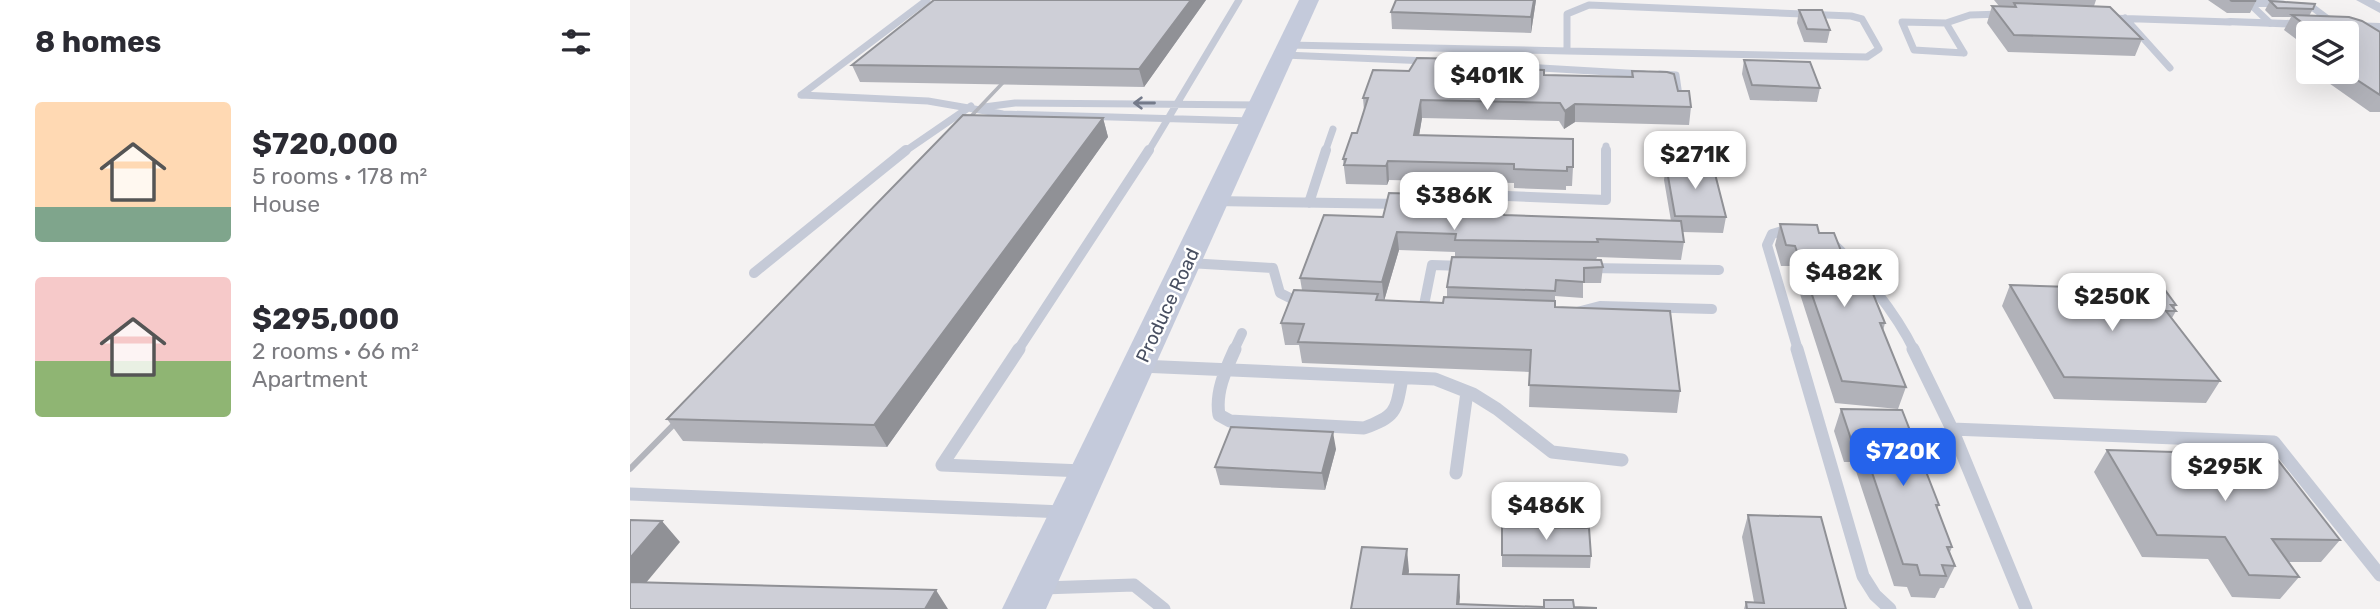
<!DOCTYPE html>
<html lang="en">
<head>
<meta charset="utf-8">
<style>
  body { margin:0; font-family:Rubik,sans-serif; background:#f2f2f3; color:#2b2b33; height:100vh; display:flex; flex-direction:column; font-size:26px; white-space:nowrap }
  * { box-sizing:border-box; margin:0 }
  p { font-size:23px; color:#7c7c81 }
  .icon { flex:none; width:38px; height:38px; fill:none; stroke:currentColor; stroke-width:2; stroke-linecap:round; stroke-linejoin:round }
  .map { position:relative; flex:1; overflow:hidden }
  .sheet { display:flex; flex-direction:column; background:#fff; width:630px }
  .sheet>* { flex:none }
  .buttons { position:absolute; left:1666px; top:21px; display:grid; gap:14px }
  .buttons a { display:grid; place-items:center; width:63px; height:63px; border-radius:7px; background:#fff; box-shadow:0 7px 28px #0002; font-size:35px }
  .price { position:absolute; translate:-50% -60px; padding:0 16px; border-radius:14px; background:#fff; color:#222; font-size:23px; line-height:46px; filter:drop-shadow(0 2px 4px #0008) }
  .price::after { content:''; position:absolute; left:50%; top:42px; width:21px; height:16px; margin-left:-10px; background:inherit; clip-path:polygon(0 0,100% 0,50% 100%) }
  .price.active { background:#2563eb; color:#fff }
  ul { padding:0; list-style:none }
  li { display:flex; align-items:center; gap:21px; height:175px; padding:0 35px }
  li span { display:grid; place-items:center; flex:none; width:196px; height:140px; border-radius:7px; color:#555 }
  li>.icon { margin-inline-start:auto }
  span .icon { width:84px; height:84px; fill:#fffc; stroke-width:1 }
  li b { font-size:30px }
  h2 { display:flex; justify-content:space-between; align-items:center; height:84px; padding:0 35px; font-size:30px }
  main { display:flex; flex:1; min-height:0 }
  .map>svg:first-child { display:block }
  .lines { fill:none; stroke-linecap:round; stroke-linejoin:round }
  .lane-far2 { stroke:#c5cad7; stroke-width:7 }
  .lane-far1 { stroke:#c5cad7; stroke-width:10 }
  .lane { stroke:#c5cad7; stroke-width:13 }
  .street { fill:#c5cad7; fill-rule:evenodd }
  .secondary { fill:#c4cadb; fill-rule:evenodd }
  .rail-far1 { stroke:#b3b5bc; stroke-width:3.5 }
  .rail { stroke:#b3b5bc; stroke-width:6 }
  .wall { fill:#b1b2b9; fill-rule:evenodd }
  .shaded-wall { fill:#909196 }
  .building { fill:#cecfd7; stroke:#909196; stroke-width:2 }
  .oneway { stroke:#747a8a }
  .labels { text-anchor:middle; stroke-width:5; stroke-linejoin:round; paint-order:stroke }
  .street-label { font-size:19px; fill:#484f61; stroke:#fff }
</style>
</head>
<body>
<main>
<section class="sheet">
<h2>8 homes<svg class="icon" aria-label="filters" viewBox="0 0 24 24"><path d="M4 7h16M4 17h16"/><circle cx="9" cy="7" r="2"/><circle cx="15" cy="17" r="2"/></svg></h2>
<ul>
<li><span style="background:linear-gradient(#ffd9b3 75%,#7fa58c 0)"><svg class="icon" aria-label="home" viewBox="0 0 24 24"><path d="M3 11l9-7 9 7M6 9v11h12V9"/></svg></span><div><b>$720,000</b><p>5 rooms · 178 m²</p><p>House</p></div></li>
<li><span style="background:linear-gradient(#f6c9c9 60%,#8fb573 0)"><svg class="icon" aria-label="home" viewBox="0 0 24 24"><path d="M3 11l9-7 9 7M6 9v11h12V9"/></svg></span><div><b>$295,000</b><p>2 rooms · 66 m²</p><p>Apartment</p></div></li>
</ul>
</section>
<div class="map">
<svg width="1750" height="609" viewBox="0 0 1750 609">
  <rect width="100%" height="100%" fill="#f4f2f2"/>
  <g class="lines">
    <path class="lane-far2" d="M959 5 1221 16 1232 19 1249 49 1237 57 937 51V14Z
      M1672 6 1682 7 1706 25
      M1480 18 1600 22
      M1495 18 1540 68
      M1316 23 1272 22 1284 50 1334 53
      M1640 23 1619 3 1653 4
      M658 45 937 51
      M1334 53 1316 23 1340 15 1373 14
      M654 55 798 61
      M828 63 1014 74
      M1030 74 1046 75 1049 96
      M171 95 298 101 373 114 622 121
      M171 95 297 0
      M354 107 385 103 631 105
      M976 146V152
      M274 152 341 106
      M518 152 609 0
      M695 152 703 129"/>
    <path class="lane-far1" d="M585 201 773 204 776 192 976 200V150
      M679 203 696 150
      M1160 229 1142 234 1137 245 1168 350
      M1199 240C1230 268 1266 313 1284 350
      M559 263 643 268 650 293 672 304
      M959 268 1089 270
      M124 273 276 150
      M793 310 802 265 834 266
      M947 312 970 306 1082 309
      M388 350 519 150
      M604 350 612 333"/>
    <path class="lane" d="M389 349 312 465 453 471
      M605 349C596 369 585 392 589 415L600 421 734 428C767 416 766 411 772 378
      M1167 349 1233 576 1245 595 1260 609
      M1283 349 1322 429
      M510 366 805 379 843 394 867 409 922 452 992 460
      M826 473 837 392
      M0 494 433 512
      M412 588 504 585 534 609
      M1396 609 1322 429 1644 442 1750 575"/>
    <path class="street" d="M1726 0H1744L1750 3V13Z
      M1600 18 1750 23V31L1595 25 1593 22 1595 19Z"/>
    <path class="secondary" d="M669 0H689L416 609H372Z"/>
    <path class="rail-far1" d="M328 130 384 71"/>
    <path class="rail" d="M0 469 56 412"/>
  </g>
  <path class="wall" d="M304 0H576L514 87 230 82 222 65Z
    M906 0 901 33 762 29 761 12Z
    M1364 0H1466L1464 6 1512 39 1505 56 1378 52 1357 23 1362 6H1369Z
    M1578 0H1624L1626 1 1620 13H1597Z
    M1640 1 1683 9 1679 16 1750 32V112H1740L1686 74 1687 72H1717V33H1678V48L1654 30 1661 17H1642L1635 10Z
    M1169 10 1200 30 1197 43 1174 42 1167 23Z
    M1114 60 1190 88 1187 102 1120 100 1112 74Z
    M839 68 914 75 1001 77 1002 71 1048 91 1061 107 1059 125 945 122 934 129 929 121 792 118 789 135 943 167 942 186H936V190L884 188V183L759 180 757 185 716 184 713 159 727 133 734 111 733 98 779 71Z
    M473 118 478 137 257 447 53 441 37 419Z
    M1036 165 1096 217 1093 233 1053 232 1054 242 1051 260 967 257 966 260 973 267 971 283H953V298L925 296V307L1050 391 1047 413 899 407 900 372 672 363 669 345H655L651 323 672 290 670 278 753 217 858 196V201L874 215 1041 221 1034 180ZM769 250 825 252V257L817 287V297L813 303 754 301Z
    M1150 224 1189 233 1224 284 1255 323 1253 331 1276 387 1268 409 1205 403 1161 266H1151L1145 245Z
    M1380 285 1546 305 1544 309 1546 311 1542 318 1590 381 1576 403 1424 399 1372 306Z
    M1211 409 1309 505 1307 509 1322 547 1320 552 1325 566 1314 588H1310L1305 598 1281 597 1277 587 1264 586 1223 462H1214L1204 431Z
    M706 449 695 490 590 485 585 467Z
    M1477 450 1710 540 1691 562H1658L1669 577 1650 599 1602 597 1578 559 1512 557 1464 472Z
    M1118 515 1216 609H1114L1116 602H1124L1112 537Z
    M872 527 961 556 960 568 872 567Z"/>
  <path class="shaded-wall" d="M561 0H576L514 87 509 69Z
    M904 0H906L901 33V17Z
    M791 100 792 118 786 154 784 135Z
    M945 104V122L934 129 935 111Z
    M473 118 478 137 257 447 244 425Z
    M758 161 759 180 757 185 756 166Z
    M767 232 769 250 754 301 752 282Z
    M703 432 706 449 695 490 692 473Z
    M32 521 50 542 0 602V558Z
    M777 549 779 571 776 596 773 574Z
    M829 575 830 597 829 609 827 604Z
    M306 590 318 609H295Z"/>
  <path class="building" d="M304 0H561L509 69 222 65Z
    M766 0H904L901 17 761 12Z
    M1600 0H1624L1626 1H1602Z
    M1640 1 1685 4 1683 9 1647 8Z
    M1384 3 1480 7 1512 39 1384 35 1362 6 1386 7Z
    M1169 10H1192L1200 30 1177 29Z
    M1662 15 1719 17 1732 21 1750 32V95L1715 72H1717V33H1686Z
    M787 58 839 59 837 68 914 70V75L1003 77 1002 71 1037 72 1044 74 1048 91H1059L1061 107 945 104 935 111 930 103 791 100 784 135 943 139V167H937V171L884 169V164L758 161 756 166 714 165 716 159H713L722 133H727L738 98H733L743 70 779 71Z
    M1114 60 1180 62 1190 88 1122 85Z
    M333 115 473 118 244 425 37 419Z
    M1036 165 1083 166 1096 217 1045 216Z
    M759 193 858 196V200L869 205 874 215 1051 221 1054 242 967 239 968 242 825 240 826 234 767 232 752 282 670 278 694 215 753 217Z
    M1150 224 1187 225 1189 233H1204L1224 284H1239L1255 323H1250L1276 387 1212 381 1165 246 1156 245Z
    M822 257 971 260 973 267 954 268V282L926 280 925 291 817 287Z
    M1380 285 1535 290 1546 305H1541L1546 311H1536L1590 381 1434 377Z
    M664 290 748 294 746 300 813 303 814 297 925 301V307L1040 311 1050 391 899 385 901 350 668 342 674 324 651 323Z
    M1211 409 1272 410 1309 505H1306L1322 547H1317L1325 566 1312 565 1316 576 1290 575 1287 565 1273 564 1231 440 1221 439Z
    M601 427 703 432 692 473 585 467Z
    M1477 450 1644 455 1710 540 1642 539 1669 577 1619 575 1595 537 1527 535Z
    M1118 515 1191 517 1216 609H1117L1116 602 1134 603Z
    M0 520 32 521 0 558Z
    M872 527 959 528 961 556 872 555Z
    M732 547 777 549 773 574 829 575 827 604 914 607V600H943L944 607 966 608V609H721Z
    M0 582 306 590 295 609H0Z"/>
  <defs><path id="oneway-shaft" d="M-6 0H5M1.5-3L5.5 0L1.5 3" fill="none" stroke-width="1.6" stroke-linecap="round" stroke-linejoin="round" transform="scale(1.75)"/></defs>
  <use class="oneway" href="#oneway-shaft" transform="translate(514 103) rotate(-180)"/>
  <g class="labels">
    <g class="street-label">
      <text transform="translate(537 305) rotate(-65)" y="7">Produce Road</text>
    </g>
  </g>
</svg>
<div class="buttons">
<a><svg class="icon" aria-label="layers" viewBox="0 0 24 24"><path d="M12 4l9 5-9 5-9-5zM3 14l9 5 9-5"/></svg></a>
</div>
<b class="price" style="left:857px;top:112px">$401K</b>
<b class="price" style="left:1065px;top:191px">$271K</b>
<b class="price" style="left:824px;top:232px">$386K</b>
<b class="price" style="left:1214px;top:309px">$482K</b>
<b class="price" style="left:1482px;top:333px">$250K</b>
<b class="price active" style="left:1273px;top:488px">$720K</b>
<b class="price" style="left:1595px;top:503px">$295K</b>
<b class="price" style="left:916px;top:542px">$486K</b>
</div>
</main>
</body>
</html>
